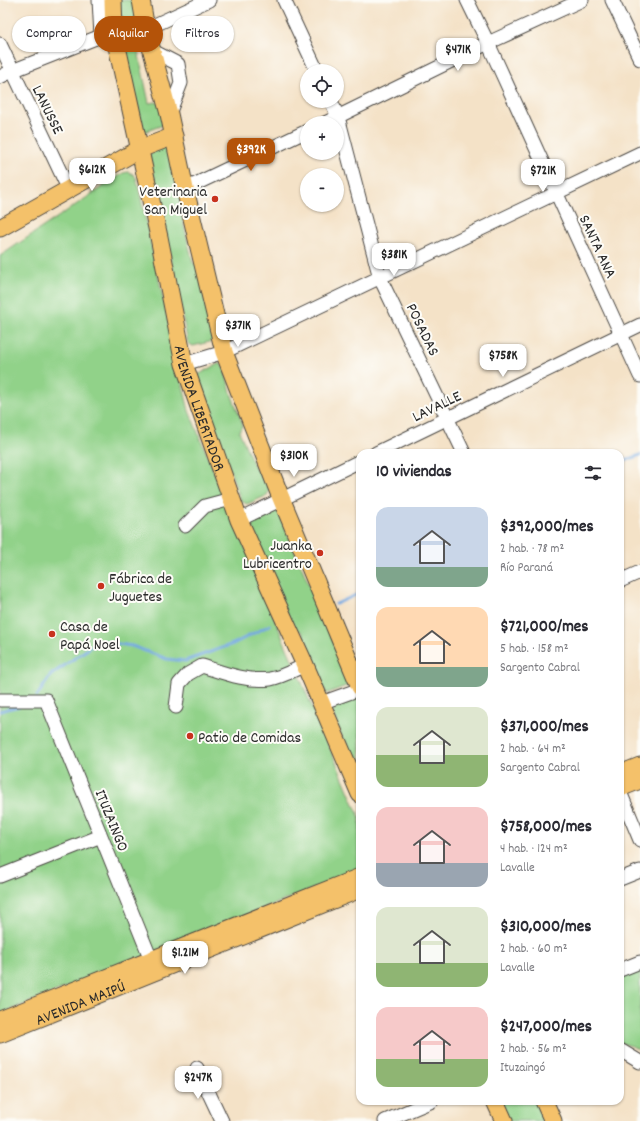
<!DOCTYPE html>
<html lang="es">
<head>
<meta charset="utf-8">
<style>
  body { margin:0; font-family:Dekko,sans-serif; background:#f2f2f3; color:#2b2b33; height:100vh; display:flex; flex-direction:column; font-size:15px; white-space:nowrap }
  * { box-sizing:border-box; margin:0 }
  p { font-size:13px; color:#7c7c81 }
  .icon { flex:none; width:22px; height:22px; fill:none; stroke:currentColor; stroke-width:2; stroke-linecap:round; stroke-linejoin:round }
  .map { position:relative; flex:1; overflow:hidden }
  .sheet { position:absolute; left:356px; top:449px; width:268px; height:656px; display:flex; flex-direction:column; background:#fff; border-radius:12px; box-shadow:0 1px 3px #0004 }
  .sheet>* { flex:none }
  .banner { position:absolute; left:12px; top:16px; width:284px; height:36px; display:flex; gap:8px }
  .controls { position:absolute; left:300px; top:64px; display:grid; gap:8px }
  .controls a { display:grid; place-items:center; width:44px; height:44px; border-radius:50%; background:#fff; box-shadow:0 1px 3px #0004; font-size:20px }
  .price { position:absolute; translate:-50% -34px; padding:0 9px; border-radius:8px; background:#fff; color:#222; font-size:13px; line-height:26px; filter:drop-shadow(0 1px 2px #0008) }
  .price::after { content:''; position:absolute; left:50%; top:24px; width:12px; height:9px; margin-left:-6px; background:inherit; clip-path:polygon(0 0,100% 0,50% 100%) }
  .price.selected { background:#b45309; color:#fff }
  ul { padding:0; list-style:none }
  li { display:flex; align-items:center; gap:12px; height:100px; padding:0 20px }
  li span { display:grid; place-items:center; flex:none; width:112px; height:80px; border-radius:12px; color:#555 }
  li>.icon { margin-inline-start:auto }
  span .icon { width:48px; height:48px; fill:#fffc; stroke-width:1 }
  li b { font-size:17px }
  h2 { display:flex; justify-content:space-between; align-items:center; height:48px; padding:0 20px; font-size:17px }
  .chip { padding:0 14px; border-radius:18px; background:#fff; box-shadow:0 1px 3px #0004; font-size:14px; line-height:36px }
  .chip.selected { background:#b45309; color:#fff }
  .map>svg:first-child { display:block }
  .park { fill:#91d289; stroke:#5e7e5a }
  .lines { fill:none; stroke-linecap:round; stroke-linejoin:round }
  .stream { stroke:#74a9e1; stroke-width:3 }
  .minor-casing { stroke:#494642; stroke-width:15 }
  .major-casing { stroke:#494642; stroke-width:19 }
  .minor { stroke:#fff; stroke-width:13 }
  .major { stroke:#f4c16a; stroke-width:17 }
  .poi-dot { fill:#c8321e; stroke:#fdfcf7; stroke-width:1.5 }
  .labels { text-anchor:middle; stroke-width:4; stroke-linejoin:round; paint-order:stroke }
  .street-label { font-size:16px; fill:#2b2b2b; stroke:#fdfcf7 }
  .poi-label { font-size:16px; fill:#2b2b2b; stroke:#fdfcf7; text-anchor:start }
</style>
</head>
<body>
<div class="map">
<svg width="640" height="1121" viewBox="0 0 640 1121">
  <rect width="100%" height="100%" fill="#fdfcf7"/>
  <filter id="ink" filterUnits="userSpaceOnUse"><feTurbulence type="fractalNoise" baseFrequency=".025" numOctaves="2"/><feDisplacementMap in="SourceGraphic" scale="8" xChannelSelector="R" yChannelSelector="G"/><feConvolveMatrix kernelMatrix="1 2 1 2 8 2 1 2 1" color-interpolation-filters="sRGB"/></filter>
  <filter id="wash" filterUnits="userSpaceOnUse"><feTurbulence type="fractalNoise" baseFrequency=".012" numOctaves="4" result="noise"/><feDisplacementMap in="SourceGraphic" scale="16" xChannelSelector="R" yChannelSelector="G"/><feGaussianBlur stdDeviation="0.9" result="paint"/><feColorMatrix in="noise" values="0 0 0 0 0 0 0 0 0 0 0 0 0 0 0 0 0 1.4 0 .05"/><feComposite in="paint" operator="in"/></filter>
  <g filter="url(#wash)">
    <rect width="100%" height="100%" fill="#f4e2c7"/>
    <path class="park" d="M116 0H138L137 18 122 20Z
      M139 31 143 47 138 51 149 103 156 102 160 104 163 125 144 132 121 39Z
      M167 146 170 148 183 207 180 209 193 263 198 265 213 341 193 346 188 343 149 154Z
      M128 172C134 174 136 176 137 181L178 365 189 411 283 639 360 818V870L0 1014V256L123 173Z
      M220 363 224 368 232 396 243 425 239 431 256 470 264 474 270 490 266 496 247 504 241 501 196 376Z
      M277 509 351 684 328 693H326L320 682 322 678 302 632 293 629 251 523 252 519Z
      M356 698 360 700V781L332 712 335 705Z
      M640 968V1051L632 1046 620 1043V976Z
      M500 1101H536L544 1121H508Z"/>
    <g class="lines">
      <path class="stream" d="M620 463 640 455
        M336 604 360 593
        M37 696 51 675 99 641 132 646 167 659 185 661 233 644 270 625
        M0 711 19 706"/>
    </g>
  </g>
  <g filter="url(#ink)">
    <g class="lines">
      <defs>
        <path id="minor" d="M99 0 101 36
          M284 0 317 71
          M467 0 488 43 640 376
          M612 0 640 59
          M0 44 68 188
          M151 50 178 64 181 83 169 114
          M0 77 12 71 101 36 146 29 209 0
          M331 101 338 117 380 278 464 453
          M325 123 488 43 582 0
          M185 189 307 131
          M184 364 224 352 640 153
          M376 453 640 325
          M239 520 360 461
          M185 526 205 506 231 499
          M620 581 640 572
          M0 700H46L148 952
          M321 703 360 689
          M176 707 179 684 188 674 202 666C224 673 247 682 270 679 282 677 294 670 305 665
          M620 792 640 840
          M0 876 101 836
          M620 879 640 871
          M620 970 640 962
          M620 1050 640 1062
          M197 1068 222 1121
          M385 1121 432 1101"/>
        <g id="major">
          <path id="s1" d="M113 0 114 33 159 237 184 364 239 520 305 665 360 794"/>
          <path d="M141 0 146 29 169 114 185 189 224 352 281 498 360 687"/>
          <path d="M0 228 140 149 174 136"/>
          <path d="M620 774 640 766"/>
          <path d="M620 788 640 780"/>
          <path d="M0 1020 360 877"/>
          <path id="s2" d="M0 1034 360 889"/>
          <path d="M495 1101 504 1121"/>
          <path d="M544 1101 553 1121"/>
        </g>
      </defs>
      <use href="#minor" class="minor-casing"/>
      <use href="#major" class="major-casing"/>
      <use href="#minor" class="minor"/>
      <use href="#major" class="major"/>
    </g>
  </g>
  <g class="poi-dot">
    <circle cx="215" cy="199" r="4"/>
    <circle cx="320" cy="553" r="4"/>
    <circle cx="101" cy="586" r="4"/>
    <circle cx="52" cy="634" r="4"/>
    <circle cx="190" cy="736" r="4"/>
  </g>
  <g class="labels">
    <g class="street-label">
      <text transform="translate(49 109) rotate(64)" y="6">LANUSSE</text>
      <text transform="translate(599 246) rotate(65)" y="6">SANTA ANA</text>
      <text transform="translate(424 329) rotate(64)" y="6">POSADAS</text>
      <text transform="translate(436 405) rotate(-26)" y="6">LAVALLE</text>
      <text dy="6" stroke="none"><textPath href="#s1" startOffset="418">AVENIDA LIBERTADOR</textPath></text>
      <text transform="translate(113 820) rotate(68)" y="6">ITUZAINGO</text>
      <text dy="6" stroke="none"><textPath href="#s2" startOffset="86">AVENIDA MAIPÚ</textPath></text>
    </g>
    <g class="poi-label">
      <text x="207" y="196" text-anchor="end">Veterinaria<tspan x="207" dy="18">San Miguel</tspan></text>
      <text x="312" y="550" text-anchor="end">Juanka<tspan x="312" dy="18">Lubricentro</tspan></text>
      <text x="109" y="583">Fábrica de<tspan x="109" dy="18">Juguetes</tspan></text>
      <text x="60" y="631">Casa de<tspan x="60" dy="18">Papá Noel</tspan></text>
      <text x="198" y="742">Patio de Comidas</text>
    </g>
  </g>
</svg>
<div class="controls">
<a><svg class="icon" aria-label="locate" viewBox="0 0 24 24"><circle cx="12" cy="12" r="6"/><path d="M12 2v4M12 18v4M2 12h4M18 12h4"/></svg></a>
<a>+</a>
<a>−</a>
</div>
<b class="price" style="left:458px;top:72px">$471K</b>
<b class="price selected" style="left:251px;top:172px">$392K</b>
<b class="price" style="left:92px;top:192px">$612K</b>
<b class="price" style="left:543px;top:193px">$721K</b>
<b class="price" style="left:394px;top:277px">$381K</b>
<b class="price" style="left:238px;top:348px">$371K</b>
<b class="price" style="left:503px;top:378px">$758K</b>
<b class="price" style="left:294px;top:478px">$310K</b>
<b class="price" style="left:185px;top:975px">$1.21M</b>
<b class="price" style="left:198px;top:1100px">$247K</b>
<div class="banner">
<a class="chip">Comprar</a>
<a class="chip selected">Alquilar</a>
<a class="chip">Filtros</a>
</div>
<section class="sheet">
<h2>10 viviendas<svg class="icon" aria-label="filters" viewBox="0 0 24 24"><path d="M4 7h16M4 17h16"/><circle cx="9" cy="7" r="2"/><circle cx="15" cy="17" r="2"/></svg></h2>
<ul>
<li><span style="background:linear-gradient(#c9d6e8 75%,#7fa58c 0)"><svg class="icon" aria-label="home" viewBox="0 0 24 24"><path d="M3 11l9-7 9 7M6 9v11h12V9"/></svg></span><div><b>$392,000/mes</b><p>2 hab. · 78 m²</p><p>Río Paraná</p></div></li>
<li><span style="background:linear-gradient(#ffd9b3 75%,#7fa58c 0)"><svg class="icon" aria-label="home" viewBox="0 0 24 24"><path d="M3 11l9-7 9 7M6 9v11h12V9"/></svg></span><div><b>$721,000/mes</b><p>5 hab. · 158 m²</p><p>Sargento Cabral</p></div></li>
<li><span style="background:linear-gradient(#dfe7d0 60%,#8fb573 0)"><svg class="icon" aria-label="home" viewBox="0 0 24 24"><path d="M3 11l9-7 9 7M6 9v11h12V9"/></svg></span><div><b>$371,000/mes</b><p>2 hab. · 64 m²</p><p>Sargento Cabral</p></div></li>
<li><span style="background:linear-gradient(#f6c9c9 70%,#9aa5b1 0)"><svg class="icon" aria-label="home" viewBox="0 0 24 24"><path d="M3 11l9-7 9 7M6 9v11h12V9"/></svg></span><div><b>$758,000/mes</b><p>4 hab. · 124 m²</p><p>Lavalle</p></div></li>
<li><span style="background:linear-gradient(#dfe7d0 70%,#8fb573 0)"><svg class="icon" aria-label="home" viewBox="0 0 24 24"><path d="M3 11l9-7 9 7M6 9v11h12V9"/></svg></span><div><b>$310,000/mes</b><p>2 hab. · 60 m²</p><p>Lavalle</p></div></li>
<li><span style="background:linear-gradient(#f6c9c9 65%,#8fb573 0)"><svg class="icon" aria-label="home" viewBox="0 0 24 24"><path d="M3 11l9-7 9 7M6 9v11h12V9"/></svg></span><div><b>$247,000/mes</b><p>2 hab. · 56 m²</p><p>Ituzaingó</p></div></li>
</ul>
</section>
</div>
</body>
</html>
